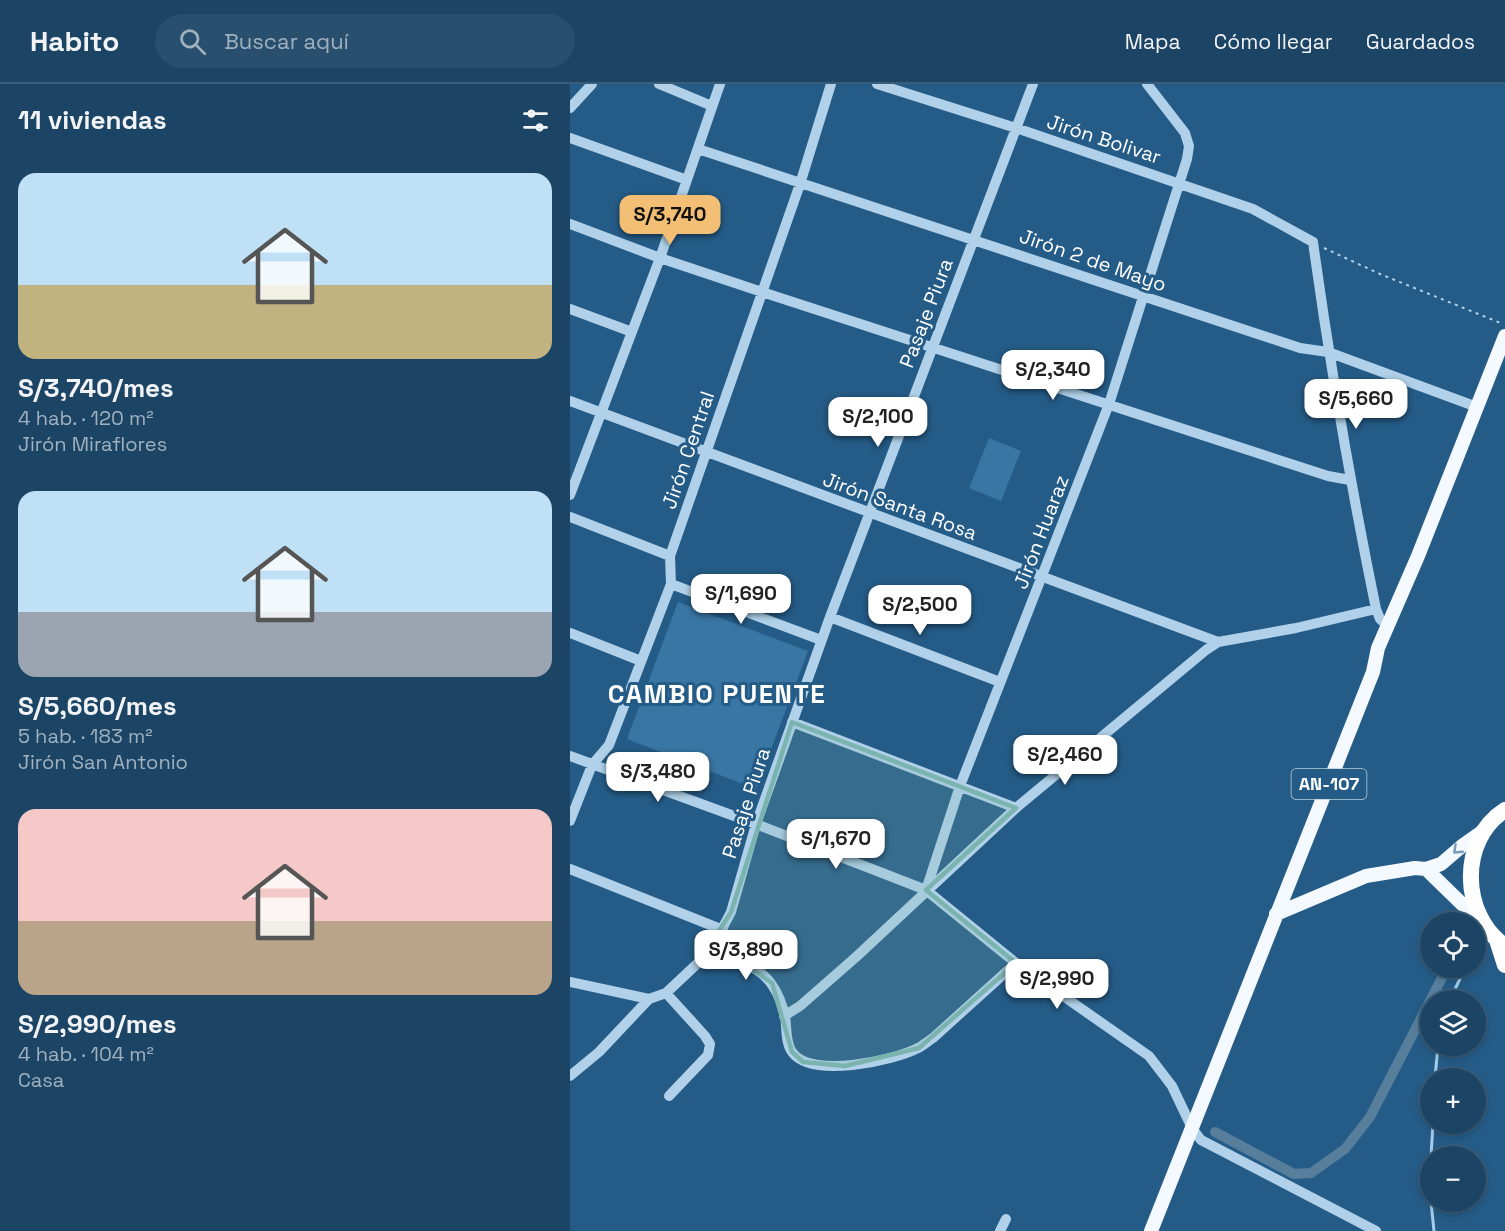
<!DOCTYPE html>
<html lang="es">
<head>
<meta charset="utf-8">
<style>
  body { margin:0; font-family:"Space Grotesk",sans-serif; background:#294f6e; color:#f1f3f6; height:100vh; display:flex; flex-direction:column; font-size:22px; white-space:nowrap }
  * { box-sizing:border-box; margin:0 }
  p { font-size:20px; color:#a0b1bf }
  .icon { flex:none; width:33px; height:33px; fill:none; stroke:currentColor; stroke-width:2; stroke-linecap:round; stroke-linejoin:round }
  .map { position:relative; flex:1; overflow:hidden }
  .side { display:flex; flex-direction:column; background:#1c4565; width:570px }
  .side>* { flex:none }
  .fabs { position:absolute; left:850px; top:828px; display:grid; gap:12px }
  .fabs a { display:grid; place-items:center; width:66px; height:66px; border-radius:50%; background:#1c4565; box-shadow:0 3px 9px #0003,0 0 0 2px #3a5d79; font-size:30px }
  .price { position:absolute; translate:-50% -51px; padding:0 14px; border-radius:12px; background:#fff; color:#222; font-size:20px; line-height:39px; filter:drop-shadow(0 2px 3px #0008) }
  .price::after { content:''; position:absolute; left:50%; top:36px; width:18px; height:14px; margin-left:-9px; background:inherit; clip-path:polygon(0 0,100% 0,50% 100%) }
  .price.on { background:#f3bf75; color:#111 }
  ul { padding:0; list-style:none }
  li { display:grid; align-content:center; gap:12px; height:318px; padding:0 18px }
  li span { display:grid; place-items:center; height:186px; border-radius:18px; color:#555 }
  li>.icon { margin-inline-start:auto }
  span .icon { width:108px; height:108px; fill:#fffc; stroke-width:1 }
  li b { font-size:26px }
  h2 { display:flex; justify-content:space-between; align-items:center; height:72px; padding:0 18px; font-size:26px }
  header { display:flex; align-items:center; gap:36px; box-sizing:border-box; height:84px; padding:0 30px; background:#1c4565; border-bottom:2px solid #3a5d79 }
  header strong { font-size:28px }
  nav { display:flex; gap:33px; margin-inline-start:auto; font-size:21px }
  .search { width:420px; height:54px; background:#294f6e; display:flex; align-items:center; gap:15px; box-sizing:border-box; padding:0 21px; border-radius:33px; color:#a0b1bf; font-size:22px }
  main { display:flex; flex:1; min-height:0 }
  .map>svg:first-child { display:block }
  .green { fill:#3976a4 }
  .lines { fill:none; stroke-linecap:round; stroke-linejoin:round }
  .stream { stroke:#a5cdea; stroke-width:3 }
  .canal { stroke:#577e9b; stroke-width:10 }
  .path { stroke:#b0d1e9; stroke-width:2; stroke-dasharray:3 4.5; stroke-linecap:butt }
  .minor { stroke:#b0d1e9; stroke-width:10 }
  .major { stroke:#f3f9fe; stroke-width:14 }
  .highway { stroke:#fff; stroke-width:16 }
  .oneway { stroke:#779bb7 }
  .marked { fill:#7bb4af; fill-opacity:0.2; stroke:#7bb4af; stroke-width:4.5; stroke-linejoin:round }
  .labels { text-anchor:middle; stroke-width:6; stroke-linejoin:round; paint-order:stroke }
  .shield { fill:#255c87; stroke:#becedb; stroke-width:1.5 }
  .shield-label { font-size:18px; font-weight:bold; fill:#fff }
  .street-label { font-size:20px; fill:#fff; stroke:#255c87 }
  .district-label { font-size:26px; font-weight:bold; letter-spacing:1.5px; fill:#fff; stroke:#255c87 }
</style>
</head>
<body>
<header>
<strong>Habito</strong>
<div class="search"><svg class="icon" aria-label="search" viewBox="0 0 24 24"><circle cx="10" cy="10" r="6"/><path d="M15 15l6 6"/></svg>Buscar aquí</div>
<nav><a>Mapa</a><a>Cómo llegar</a><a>Guardados</a></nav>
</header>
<main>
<section class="side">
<h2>11 viviendas<svg class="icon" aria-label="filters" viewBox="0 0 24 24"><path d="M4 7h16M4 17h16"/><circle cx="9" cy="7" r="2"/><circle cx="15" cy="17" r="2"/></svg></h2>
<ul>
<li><span style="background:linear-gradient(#bfe0f5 60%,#c2b280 0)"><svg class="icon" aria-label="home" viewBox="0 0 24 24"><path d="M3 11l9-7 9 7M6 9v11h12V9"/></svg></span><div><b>S/3,740/mes</b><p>4 hab. · 120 m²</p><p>Jirón Miraflores</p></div></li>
<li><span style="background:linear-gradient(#bfe0f5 65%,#9aa5b1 0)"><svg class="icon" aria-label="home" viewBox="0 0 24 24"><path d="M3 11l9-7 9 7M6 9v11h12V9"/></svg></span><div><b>S/5,660/mes</b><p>5 hab. · 183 m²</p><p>Jirón San Antonio</p></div></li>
<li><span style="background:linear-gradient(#f6c9c9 60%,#b9a48a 0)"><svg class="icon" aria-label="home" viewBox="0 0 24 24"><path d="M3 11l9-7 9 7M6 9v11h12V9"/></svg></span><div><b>S/2,990/mes</b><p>4 hab. · 104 m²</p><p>Casa</p></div></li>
</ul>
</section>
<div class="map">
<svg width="935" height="1147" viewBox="0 0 935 1147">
  <rect width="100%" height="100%" fill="#255c87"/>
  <path class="green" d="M419 354 451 367 431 417 399 404Z
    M108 518 238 567 186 705 57 655Z"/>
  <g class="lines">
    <path class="stream" d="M880 916 895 884
      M865 994 868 962
      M861 1072 863 1040
      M861 1118 864 1147"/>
    <path class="canal" d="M906 856 908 853
      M645 1048 724 1090 741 1089 775 1065 800 1033 877 884"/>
    <path class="path" d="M754 164 810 190 933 240"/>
    <path class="minor" d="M89 0 142 22
      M307 0 446 44 683 125 743 158C760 281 781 403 806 525L810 535 817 541
      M0 24 22 0
      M0 54 117 96
      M128 65 730 264 758 268 907 323
      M0 140 90 174 192 208 758 392 780 396
      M0 225 62 248
      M0 317 648 558
      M0 411 90 174 150 0
      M0 433 100 472
      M101 500 251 556
      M260 533 430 598
      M0 549 71 577
      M222 638 446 724
      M0 672 186 740 356 806 446 879 579 972 602 1002 622 1044 631 1056 806 1147
      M0 737 22 681 39 661 101 500 100 472 230 100 261 0
      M0 785 153 846
      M356 806 390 702 539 320 617 75 619 62 615 49 577 0
      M129 878C143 879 162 877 175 881 198 887 210 910 215 932 217 943 215 958 222 968 241 995 323 977 348 964 353 962 358 957 363 954L446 879
      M0 898 79 915
      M96 909 135 952 140 960 138 971 99 1012
      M214 932 230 922 286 873 446 724 636 566 648 558 726 544 806 525
      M0 992 29 968 79 915 96 909 129 878 143 862 161 828 186 740 260 533 463 0
      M430 1147 436 1135"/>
    <path class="major" d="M856 785 892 820 909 831
      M706 830 796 792 845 784 856 785 871 780 892 762 916 745
      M581 1147 803 588 808 564 848 472 935 252"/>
    <path class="highway" d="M935 726C888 756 891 832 935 862
      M927 856 935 881"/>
  </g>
  <defs><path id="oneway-chevron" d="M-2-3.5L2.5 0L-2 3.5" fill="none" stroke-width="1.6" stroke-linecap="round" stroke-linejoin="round" transform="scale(1.5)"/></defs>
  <use class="oneway" href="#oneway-chevron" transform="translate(887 766) rotate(137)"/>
  <path class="marked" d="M222 638 446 724 356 806 446 879 349 964 275 982 233 978 222 968 202 899 174 880 129 878 161 828Z"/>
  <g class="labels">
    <rect class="shield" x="721.5" y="685" width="75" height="30" rx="4.5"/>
    <g class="shield-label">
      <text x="759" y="706">AN-107</text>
    </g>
    <g class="street-label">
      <text transform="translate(534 55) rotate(18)" y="7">Jirón Bolivar</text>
      <text transform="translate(523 176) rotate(19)" y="7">Jirón 2 de Mayo</text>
      <text transform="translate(356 229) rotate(-69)" y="7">Pasaje Piura</text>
      <text transform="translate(118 366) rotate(-71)" y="7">Jirón Central</text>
      <text transform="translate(330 422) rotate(20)" y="7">Jirón Santa Rosa</text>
      <text transform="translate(471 448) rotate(-69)" y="7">Jirón Huaraz</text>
      <text transform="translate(176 719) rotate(-72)" y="7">Pasaje Piura</text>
    </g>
    <g class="district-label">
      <text x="147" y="619">CAMBIO PUENTE</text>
    </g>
  </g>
</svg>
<div class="fabs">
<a><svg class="icon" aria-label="locate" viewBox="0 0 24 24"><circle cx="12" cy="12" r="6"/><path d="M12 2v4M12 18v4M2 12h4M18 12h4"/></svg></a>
<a><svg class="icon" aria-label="layers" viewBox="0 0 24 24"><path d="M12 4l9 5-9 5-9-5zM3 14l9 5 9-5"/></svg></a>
<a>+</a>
<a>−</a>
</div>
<b class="price on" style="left:100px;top:162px">S/3,740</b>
<b class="price" style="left:483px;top:317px">S/2,340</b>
<b class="price" style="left:786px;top:346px">S/5,660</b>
<b class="price" style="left:308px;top:364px">S/2,100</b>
<b class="price" style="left:171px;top:541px">S/1,690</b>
<b class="price" style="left:350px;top:552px">S/2,500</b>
<b class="price" style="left:495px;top:702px">S/2,460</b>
<b class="price" style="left:88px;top:719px">S/3,480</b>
<b class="price" style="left:266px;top:786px">S/1,670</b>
<b class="price" style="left:176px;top:897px">S/3,890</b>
<b class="price" style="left:487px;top:926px">S/2,990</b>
</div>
</main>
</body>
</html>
